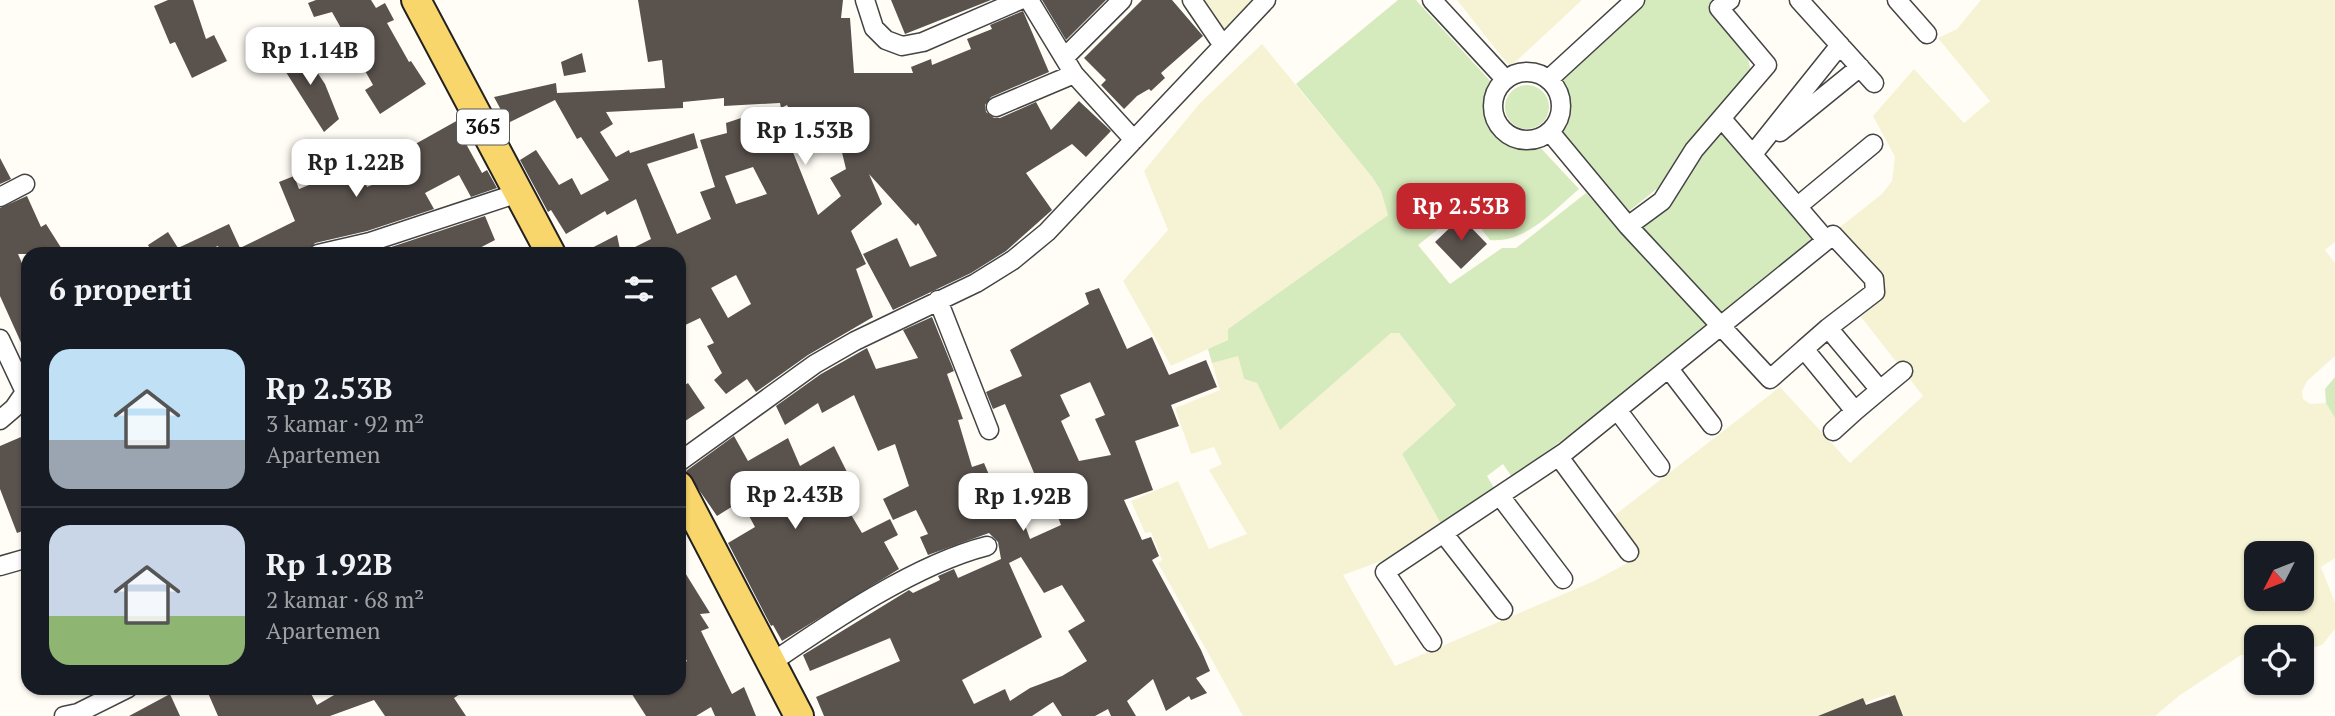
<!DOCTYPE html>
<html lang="id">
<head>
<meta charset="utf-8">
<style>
  body { margin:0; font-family:"PT Serif",serif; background:#242831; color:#f1f3f6; height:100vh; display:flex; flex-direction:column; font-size:26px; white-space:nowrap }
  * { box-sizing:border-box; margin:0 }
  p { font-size:23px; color:#9ea1a6 }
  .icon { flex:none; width:38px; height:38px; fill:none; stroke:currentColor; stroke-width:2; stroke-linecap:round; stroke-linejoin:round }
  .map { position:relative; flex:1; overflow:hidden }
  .drawer { position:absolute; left:21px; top:247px; width:665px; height:448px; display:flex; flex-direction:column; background:#171b24; border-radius:21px; box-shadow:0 2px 5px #0004 }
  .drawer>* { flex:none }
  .needle { width:46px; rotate:228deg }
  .controls { position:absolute; left:2244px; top:541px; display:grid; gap:14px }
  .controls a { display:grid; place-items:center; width:70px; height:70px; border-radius:14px; background:#171b24; box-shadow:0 2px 5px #0004; font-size:35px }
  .price { position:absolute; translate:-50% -60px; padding:0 16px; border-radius:14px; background:#fff; color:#222; font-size:23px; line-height:46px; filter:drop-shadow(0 2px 4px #0008) }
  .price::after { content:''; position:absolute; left:50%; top:42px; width:21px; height:16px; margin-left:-10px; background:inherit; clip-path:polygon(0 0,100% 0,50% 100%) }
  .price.current { background:#c4262e; color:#fff }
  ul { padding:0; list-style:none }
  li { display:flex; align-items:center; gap:21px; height:175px; padding:0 28px }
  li+li { border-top:2px solid #363941 }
  li span { display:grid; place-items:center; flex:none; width:196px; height:140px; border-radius:21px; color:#555 }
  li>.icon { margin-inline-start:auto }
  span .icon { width:84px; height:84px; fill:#fffc; stroke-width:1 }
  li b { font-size:30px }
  h2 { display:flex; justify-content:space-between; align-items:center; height:84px; padding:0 28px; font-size:30px }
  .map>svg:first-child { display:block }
  .farmland { fill:#f6f3d4; fill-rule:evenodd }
  .green { fill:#d5ebbd }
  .building { fill:#5a524d; fill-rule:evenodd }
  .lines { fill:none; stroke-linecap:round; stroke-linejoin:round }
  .minor-casing { stroke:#444; stroke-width:21 }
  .primary-casing { stroke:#222; stroke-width:32 }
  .minor { stroke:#fff; stroke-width:18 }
  .primary { stroke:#f9d66b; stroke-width:28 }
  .labels { text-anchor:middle; stroke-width:7; stroke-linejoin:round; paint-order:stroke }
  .shield { fill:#fff; stroke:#585858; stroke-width:2 }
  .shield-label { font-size:21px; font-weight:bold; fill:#111 }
</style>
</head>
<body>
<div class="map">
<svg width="2335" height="716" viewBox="0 0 2335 716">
  <rect width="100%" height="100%" fill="#fffdf5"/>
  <path class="farmland" d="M1193 0H1260L1221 38Z
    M1457 0H1582L1510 67Z
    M1981 0H2335V242L2325 250 2335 263V356L2307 381 2302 391 2303 399 2310 404 2326 403 2335 417V558L2321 567 2335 603V629L2322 645 2301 651V637H2256V655H2241L2180 695 2155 716H1898L1889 694 1827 716H1243L1158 563 1162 560 1151 532 1145 533 1131 501 1178 481 1209 549 1247 534 1209 470 1222 464 1214 447 1191 454 1175 408 1220 390 1212 363 1238 355 1244 379 1257 383 1263 396 1391 333H1399L1456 405 1402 454 1441 524 1395 556 1343 575 1395 666 1592 582 1635 559 1611 518 1780 387 1850 463 1923 396 1861 317 1880 298 1835 231 1882 194 1892 181 1895 157 1873 116 1914 69 1964 123 1990 101 1938 38 1957 29ZM2256 553H2301V598H2256Z
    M1262 44 1372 177 1381 191 1388 215 1228 329V340L1171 366 1123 281 1168 230 1144 171 1200 103Z"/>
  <path class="green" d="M1398 0H1416L1493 84 1495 87C1485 106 1486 115 1495 134L1525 148 1537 144 1579 189C1552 212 1526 243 1490 240L1465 208 1418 245 1450 284 1502 248H1516L1586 193 1711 323 1636 386 1512 477 1503 464 1487 476 1494 488 1441 524 1402 454 1456 405 1399 333H1391L1280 430 1257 383 1244 379 1238 356 1212 363 1208 349 1228 340V329L1388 215 1381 191 1372 177 1296 84Z
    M1641 0H1717V19L1748 58 1751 72 1686 146 1664 183 1628 212 1561 134C1572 114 1569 98 1560 78Z
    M1505 107a22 22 0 1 1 44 0a22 22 0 1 1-44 0Z
    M1721 133 1815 238 1721 316 1641 231 1683 173Z
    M2335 377V418L2326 403 2325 389Z"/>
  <path class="building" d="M168 0H193L206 39 214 35 227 61 192 78 175 42 170 44 154 6Z
    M316 0H371L376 8 385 3 394 20 387 23 409 62 411 61 426 84 380 114 365 90 373 85 332 12 314 17 308 3Z
    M638 0H843L841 18H850L854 73H913L911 67 931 59 932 65 971 49 967 39 992 29 990 25 1023 11 1049 72 991 97 985 105 986 112 994 118H1000L1036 102 1051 130 1079 101 1111 131 1086 157 1072 144 1026 173 1052 210 1006 251 971 273 893 310 863 254 897 238 910 267 937 256 918 223 916 226 869 174 882 204 851 231 866 264 856 269 873 317 808 355 756 392 747 379 726 394 714 380 722 373 707 346 714 343 700 318 679 328V254H621L651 239 636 199 607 215 605 211 566 234 551 210 548 212 520 160 536 150 559 185 572 178 581 195 609 180 581 137 577 139 555 100 508 123 494 97 556 83 557 93 665 88 662 60 648 62ZM724 98V106L780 103 781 108 787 105 812 148 839 140 846 169 830 178 841 196 818 215 775 107 726 123 727 133 700 140 715 187 700 192 711 219 677 234 647 164 698 148 694 133 630 153 629 150 616 157 600 132 613 124 606 112 683 108V102ZM753 167 767 194 736 204 725 176ZM736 275 751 304 728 318 711 288Z
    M891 0H991L905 34Z
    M1042 0H1106L1066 40Z
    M1142 0H1172L1203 36 1161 73 1165 78 1151 91 1149 89 1137 96 1124 109 1101 85 1106 80 1084 58Z
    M299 45 325 84 339 119 324 132 277 58Z
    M582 53 586 72 564 76 561 62Z
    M460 119 471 139 465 142 482 173 487 170 497 188 471 197 459 175 425 193 434 209 367 231 315 243 307 254H221L218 246 198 254H153L148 245 168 232 178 248 229 224 240 248 295 221 279 182 294 176 299 189 342 172 335 155 351 149 367 187 393 176 385 161Z
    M0 158 11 179 0 184Z
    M27 196 41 227 46 224 65 254H18L28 277V358L0 296V208Z
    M485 216 495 240 468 254H370Z
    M1461 217 1487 244 1461 269 1435 242Z
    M617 235 621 254H580Z
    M1099 288 1127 349 1152 337 1169 375 1206 360 1217 387 1171 405 1179 426 1135 441 1153 490 1124 500 1142 540 1151 537 1159 556 1152 560 1201 650 1210 671 1196 678 1207 693 1191 700 1189 696 1166 711 1153 679 1127 701 1136 716H1111L1108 709 1095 716H1062L1053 702 1032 716H824L816 697 900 661 890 638 810 671 803 655 909 590 913 593 940 580 938 576 954 569 958 578 1001 559 998 542 989 533 928 555 920 537 928 534 916 510 893 520 883 499 909 486 895 444 878 451 854 395 822 413 818 403 785 425 776 406 821 374 867 348 876 369 918 358 903 330 932 317 954 371 947 374 963 419 958 420 972 467 984 463 998 496 1037 480 1005 404 993 409 986 392 1022 376 1010 350 1089 304 1085 293ZM1090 382 1105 415 1095 419 1111 455 1079 461 1061 421 1070 416 1060 395ZM1051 499 1061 525 1030 539 1020 511ZM1021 557 1044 593 1062 585 1085 621 1068 631 1087 661 1062 676 1030 688 1010 701 1005 689 974 704 962 680 1042 637 1009 563Z
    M688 383 705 408 679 425V389Z
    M28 434V529L17 533 0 489V446Z
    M734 436 748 461 788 438 800 466 834 446 851 480 835 488 862 533 890 519 898 535 884 542 899 569 782 641 773 625 771 626 728 543 755 527 741 501 717 516 686 471Z
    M679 563 710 613 700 614 709 628 701 631 732 694 744 687 756 716H715L711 707 696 716H646L628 688H679V665L687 661 679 649Z
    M217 688H308L317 705 346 688H469L454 698 466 716H385L374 700 330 716H218L208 693Z
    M170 694 180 716H129Z
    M1895 695 1903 716H1818L1863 698 1866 705Z"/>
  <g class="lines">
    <defs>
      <path id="minor" d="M865 0 874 28 886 40 902 46 923 42 1020 0
        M1029 0 1074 74 1134 140
        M1192 0 1222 44
        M1432 0 1505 79
        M1799 0 1874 83
        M1897 0 1927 34
        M1064 58 1122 0
        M1493 106a34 34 0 1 1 68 0a34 34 0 1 1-68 0Z
        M1549 79 1635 0
        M996 107 1074 74
        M1722 119 1826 240
        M1550 132 1628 226 1770 379 1804 349 1855 411 1880 390 1828 328 1804 349
        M1780 132 1860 67
        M1753 154 1840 45
        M0 197 25 184
        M1798 206 1873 144
        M1628 226 1662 201 1694 150 1767 65 1719 8 1730 0
        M318 254 370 242 518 193
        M938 300 989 430
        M0 339 25 392 28 390
        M1669 369 1712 425
        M1880 390 1903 371
        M1618 411 1660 467
        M0 420 14 408 25 392
        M1833 431 1855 411
        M1559 457 1629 552
        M679 462 815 364 855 341 976 283 1013 260 1047 232 1266 0
        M1500 496 1563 579
        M1444 534 1503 610
        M0 566 28 558
        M1432 642 1385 572 1565 452 1833 235 1874 279 1875 292 1828 328
        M771 663C832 621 916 564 987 546
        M64 716 78 713 128 688"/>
      <path id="primary" d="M416 0 551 254
        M679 486 799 716"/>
    </defs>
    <use href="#minor" class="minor-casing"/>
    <use href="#primary" class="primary-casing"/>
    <use href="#minor" class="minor"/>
    <use href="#primary" class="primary"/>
  </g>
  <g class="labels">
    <rect class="shield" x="457" y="109.5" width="52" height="35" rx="5"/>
    <g class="shield-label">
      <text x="483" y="134">365</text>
    </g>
  </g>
</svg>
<div class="controls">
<a><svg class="needle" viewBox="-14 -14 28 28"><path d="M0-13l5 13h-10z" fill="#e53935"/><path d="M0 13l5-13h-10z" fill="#9ea1a6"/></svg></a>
<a><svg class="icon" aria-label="locate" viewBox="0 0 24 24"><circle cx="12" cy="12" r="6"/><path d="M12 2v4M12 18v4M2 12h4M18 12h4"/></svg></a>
</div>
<b class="price" style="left:310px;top:87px">Rp 1.14B</b>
<b class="price" style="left:805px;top:167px">Rp 1.53B</b>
<b class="price" style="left:356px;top:199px">Rp 1.22B</b>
<b class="price current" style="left:1461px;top:243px">Rp 2.53B</b>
<b class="price" style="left:795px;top:531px">Rp 2.43B</b>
<b class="price" style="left:1023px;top:533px">Rp 1.92B</b>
<section class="drawer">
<h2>6 properti<svg class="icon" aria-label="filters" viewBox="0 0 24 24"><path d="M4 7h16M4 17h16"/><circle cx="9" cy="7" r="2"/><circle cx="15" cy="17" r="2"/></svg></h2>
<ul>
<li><span style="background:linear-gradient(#bfe0f5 65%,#9aa5b1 0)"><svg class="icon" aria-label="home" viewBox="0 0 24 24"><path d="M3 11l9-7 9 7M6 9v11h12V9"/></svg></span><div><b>Rp 2.53B</b><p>3 kamar · 92 m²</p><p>Apartemen</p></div></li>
<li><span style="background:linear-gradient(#c9d6e8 65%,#8fb573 0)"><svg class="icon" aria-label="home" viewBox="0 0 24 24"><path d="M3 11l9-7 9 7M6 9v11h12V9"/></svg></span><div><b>Rp 1.92B</b><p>2 kamar · 68 m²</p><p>Apartemen</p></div></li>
</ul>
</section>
</div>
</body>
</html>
